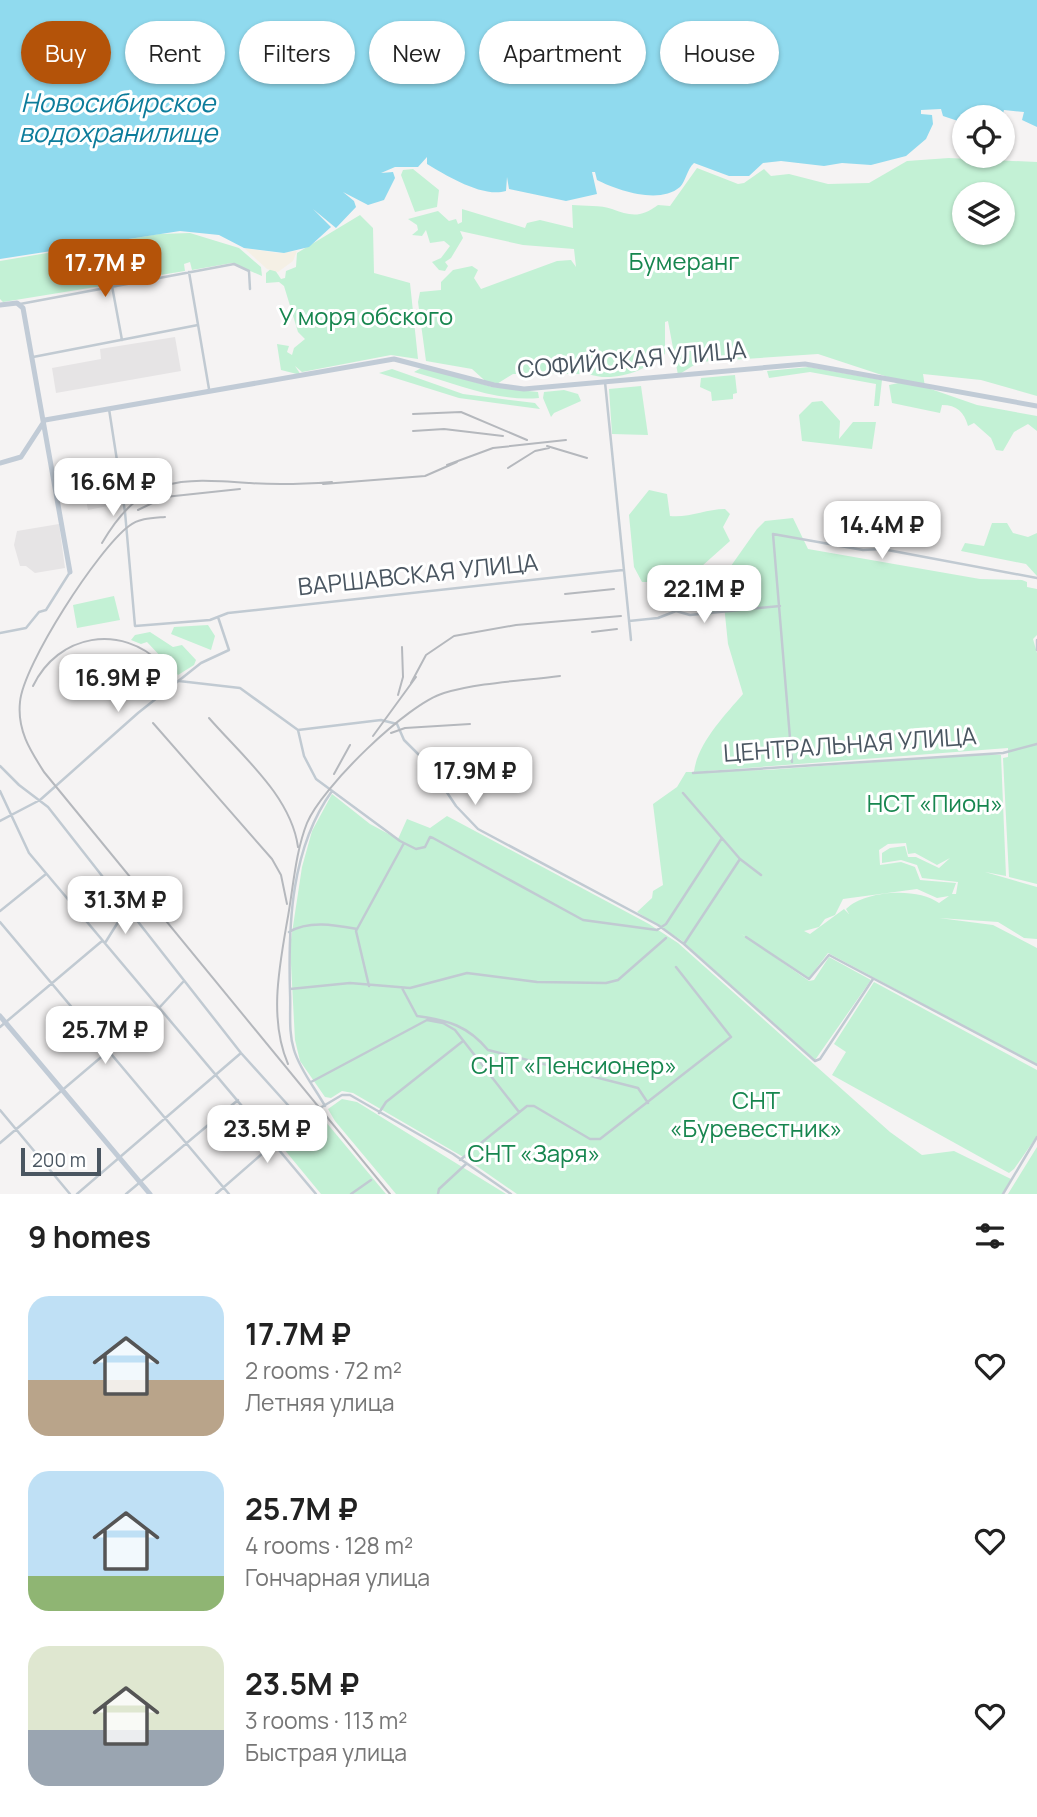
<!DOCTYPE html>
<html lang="en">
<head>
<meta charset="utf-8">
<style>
  body { margin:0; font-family:Manrope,sans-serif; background:#f2f2f2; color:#222; height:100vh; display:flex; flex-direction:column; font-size:26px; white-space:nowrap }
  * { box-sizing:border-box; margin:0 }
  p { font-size:23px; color:#767676 }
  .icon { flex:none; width:38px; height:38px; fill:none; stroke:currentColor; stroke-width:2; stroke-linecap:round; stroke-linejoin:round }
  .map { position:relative; height:1194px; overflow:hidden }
  .side { display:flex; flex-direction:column; background:#fff; flex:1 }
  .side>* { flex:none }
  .top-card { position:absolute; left:21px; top:21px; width:996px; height:63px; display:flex; gap:14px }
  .buttons { position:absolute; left:952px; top:105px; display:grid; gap:14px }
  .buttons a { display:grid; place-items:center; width:63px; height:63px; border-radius:50%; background:#fff; box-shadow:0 2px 5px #0004; font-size:35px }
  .scale { position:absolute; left:21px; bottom:18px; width:80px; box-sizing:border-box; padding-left:7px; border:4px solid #4a5661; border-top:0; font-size:19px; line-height:24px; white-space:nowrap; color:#4a5661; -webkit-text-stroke:5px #fff; paint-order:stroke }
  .price { position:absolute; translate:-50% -60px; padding:0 16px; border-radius:14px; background:#fff; color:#222; font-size:23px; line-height:46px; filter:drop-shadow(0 2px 4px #0008) }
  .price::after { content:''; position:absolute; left:50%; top:42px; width:21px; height:16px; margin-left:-10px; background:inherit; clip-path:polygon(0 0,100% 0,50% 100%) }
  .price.active { background:#b45309; color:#fff }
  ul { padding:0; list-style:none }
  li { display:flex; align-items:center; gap:21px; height:175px; padding:0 28px }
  li span { display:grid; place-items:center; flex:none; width:196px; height:140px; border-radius:21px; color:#555 }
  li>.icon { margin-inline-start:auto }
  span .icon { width:84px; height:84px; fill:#fffc; stroke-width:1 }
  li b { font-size:30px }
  h2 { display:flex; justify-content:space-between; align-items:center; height:84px; padding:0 28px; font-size:30px }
  .tag { padding:0 24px; border-radius:32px; background:#fff; box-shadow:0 2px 5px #0004; font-size:24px; line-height:63px }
  .tag.active { background:#b45309; color:#fff }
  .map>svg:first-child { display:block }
  .education { fill:#e6e4e5 }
  .green { fill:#c3f1d5; fill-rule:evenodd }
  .sand { fill:#f5f0e5 }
  .water { fill:#90daee }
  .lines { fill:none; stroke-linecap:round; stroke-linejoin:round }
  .street { stroke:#c1cad2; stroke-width:2.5 }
  .secondary { stroke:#c1cbd6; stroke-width:5 }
  .rail { stroke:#b5b8bd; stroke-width:2 }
  .labels { text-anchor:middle; stroke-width:6; stroke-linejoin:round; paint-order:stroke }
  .park-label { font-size:24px; fill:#17864f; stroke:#fff }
  .street-label { font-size:24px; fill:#4a5661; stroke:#fff }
  .water-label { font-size:26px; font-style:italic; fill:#0c7c9b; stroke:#fff }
</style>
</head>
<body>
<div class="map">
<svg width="1037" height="1194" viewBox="0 0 1037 1194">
  <rect width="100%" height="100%" fill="#f5f3f3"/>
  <path class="education" d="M175 337 181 371 56 393 52 368 101 359 100 349Z
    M113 469 118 504 88 510 81 475Z
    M59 524 65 568 35 573 26 566H20L14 545 17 531Z"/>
  <path class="green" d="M949 158 1037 162V396L981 380 923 374 925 387 977 405 1037 416V431L1028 424 1014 432 1003 451 996 450 991 438 974 423 968 426C964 412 957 405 942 405L940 413 892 403 889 385 903 382 818 354 699 362 678 375 668 321 665 322V354C645 371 614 383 588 374H513L492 387 538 392 539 398C496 402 454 383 414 372L423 367 492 387 472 369 426 361 418 302 420 292 441 290V282L453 270 472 266 478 270 474 278 481 289 557 261 571 260 576 267 574 249 523 245 460 231 463 238 451 258 445 262 448 266 445 271 439 270 432 262 441 258 450 246 444 241 430 243 426 230 422 236 412 235 418 230 417 225 408 219 438 211 449 221 456 219 458 224 462 222V209L525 228 527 223 540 220 573 228 572 205C584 206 601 205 612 209 630 216 641 218 658 205L670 206 697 168 738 184 744 183 764 169 771 176 789 174 828 184 869 183 907 161ZM964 194H1003V233H964Z
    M413 169 439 190 437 207 415 212 401 175 403 170Z
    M360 215 373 228 374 273 410 283 418 359 391 355 302 372 295 366 301 375 281 370 277 344 289 346 287 352 292 355 294 348 305 339 298 332 284 286 279 282 266 283V273L273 267 281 279 285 278 286 271 296 267 297 253Z
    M190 233 239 248 261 267 262 276 232 263 192 270 190 262 184 264 185 271 154 276 150 273 114 284 3 302 0 299V261L159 234Z
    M809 367 882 380 879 406H874L876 384 810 372 769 378 767 371Z
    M392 369 463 394 535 403 540 409 459 398 379 373Z
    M735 375 737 393 733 394V399L712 401 711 392 700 387 701 378Z
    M641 386 648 435 612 434 609 389Z
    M564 390 578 394 581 401 554 413 551 417 543 398 544 392Z
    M822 401 840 421 839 439 853 422H876L872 449 802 441 799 415 812 402Z
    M649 490 667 494 670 516C689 518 706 509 725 509L730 514 723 527 730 541 674 591 667 588V575H659L652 582H642L634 567 629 515Z
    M793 518 808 549 980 579 1022 580 1027 582V587L1037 589V635L1033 639 1037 653V884L1009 877 1003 758 1008 757V748L694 772C697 744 725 715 743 694L728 644 724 605 709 616 707 600 757 529 765 521Z
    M992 523H1007L1013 533 1028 537 1037 533V576L1026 564 961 551 965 543 984 546Z
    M114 596 120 620 77 628 73 605Z
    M208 625 215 636 211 650 171 634 174 627Z
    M150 632 173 647 182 645 196 660 194 665 178 675 147 642 141 644 131 640 135 635Z
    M981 754 1001 755 1006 876 985 872 1037 887V939L1024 938 998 922 939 918 993 925 1037 948V1065L828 953 809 978 740 933 809 981 814 980 829 957 871 980 815 1060 681 940 637 912 652 898 653 891 663 885 653 804 677 787 686 772 767 770ZM906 843 908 854 915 853 937 865 950 858 939 868 916 857H908L905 846 890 848 882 853V863L901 860 917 865 922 878 958 882 956 894H952L956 883 920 880 915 867 901 862 880 865 879 850 888 844ZM917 889 937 898 949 896 939 903C918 887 865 890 846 909L849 914 844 909 810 934 804 931 819 927 825 919 835 915 843 899Z
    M332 794 370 824 398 839 407 819 430 828 447 816 649 924 678 943 890 1132 922 1155 954 1151 1011 1179 1002 1194H517L465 1158 353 1093 342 1091 331 1098 325 1097 300 1061 295 1040 290 946 302 867 312 831Z
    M874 982 1037 1070V1136L1014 1169 1009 1173 832 1075 846 1052 834 1044Z
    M342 1099 357 1102 506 1194H396L335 1121 328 1109Z
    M320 1115 386 1194H321L279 1143 307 1119Z
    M1037 1147V1194H1008Z"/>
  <path class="sand" d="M244 248 278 253 297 251 293 261 278 272 267 269Z"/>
  <path class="water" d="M0 0H1037V127L1022 120 1024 112 1004 110 1002 117H964V123L943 116 941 109 921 110V114L932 115 933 124 926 139 906 156 871 165 842 163 824 166 781 161 763 163 749 176H729L694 163C687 169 686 181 680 187 659 205 617 190 597 180L595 172H592L597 194 566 201 509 189 507 177 506 191C483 198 447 176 427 164V157L418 167H395L381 173 393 172 395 178 384 200 368 205 343 192 354 201 356 207 336 228 313 209 331 227 309 247 284 253 244 248 219 235 180 231 0 259Z"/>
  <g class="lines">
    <path class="street" d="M189 272 209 389
      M112 286 122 340
      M20 304 234 264 249 271 250 289
      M33 357 198 325
      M605 382 631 640
      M109 409 125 512 135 626 210 620 228 613 623 570
      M629 621 658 618 676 611 690 615 780 606
      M0 633 26 628 39 612 46 610 70 572
      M1037 640V650
      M179 681 240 688 298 730 304 756 316 779 400 841 416 849 425 847 430 837 433 838 583 920 657 930 666 924 722 838
      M298 730 381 720 397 724 404 740 428 764 456 806 478 829 658 925 684 944 815 1061 820 1059 873 979
      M792 762 773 534 863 550 882 549 1037 578
      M0 766 19 785 48 807 241 1053 296 1114 303 1118 342 1095H350L453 1154 511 1194
      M693 773 1003 753 1037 744
      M0 791 29 853 316 1194
      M683 793 740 859 761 875
      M0 821 40 800 138 713 201 663 229 650 218 617
      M0 911 46 874
      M0 922 229 1194
      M289 932C309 920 335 925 357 929
      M746 937 809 979 829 955 1037 1065
      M105 943 120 919 130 911
      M684 944 740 859
      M369 986 356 931 404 843
      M402 988 417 1016C448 1020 468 1026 488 1050L638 1088 648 1103
      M290 989 350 983 410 988 467 973 537 982 606 983 618 980 666 938
      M0 1027 102 941
      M311 1082 427 1020 443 1023 455 1030 519 1112
      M325 1106C315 1088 300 1070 294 1050 288 1031 291 1011 290 992 288 924 291 848 332 791
      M0 1110 70 1194
      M379 1113 386 1102 463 1041
      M0 1143 159 1008 183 982
      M460 1160 527 1106H534L590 1139H600L731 1037 676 967
      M77 1194 241 1053
      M126 1194 238 1100
      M216 1194 303 1118
      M351 1194 371 1180
      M438 1194 439 1189 466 1164
      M1003 1194 1037 1137"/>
    <path class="secondary" d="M0 305 17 303 23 308 70 572
      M0 463 21 457 45 420 394 359 494 385 524 389 805 364 1037 406
      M0 1016 150 1194"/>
    <path class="rail" d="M413 414 461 412 527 440
      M413 431 444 429 503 436
      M547 446 587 458
      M447 465 493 448 566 440
      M508 468 535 451 549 448
      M323 484 425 476 457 462
      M138 510 165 497 240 489
      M165 517C153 518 139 518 129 526 98 549 23 665 20 702 17 730 30 750 44 772L390 1194
      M102 543C142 475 179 478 250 483 277 485 305 484 332 482
      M565 594 614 589
      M592 632 617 629
      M411 683 426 655 454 636 516 625 621 616
      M33 686C58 634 121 623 162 664
      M398 695 403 677 402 647
      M209 718C242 756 291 796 298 847
      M153 723 272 859 281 875 287 904
      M391 733 405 728 470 724
      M373 736 416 677
      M334 774 350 745
      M288 1064C269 1020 279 968 287 922 293 891 295 853 307 823 322 787 407 704 444 693 481 682 523 681 560 676"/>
  </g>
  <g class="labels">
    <g class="park-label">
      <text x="684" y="270">Бумеранг</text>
      <text x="366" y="325">У моря обского</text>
      <text x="935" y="812">НСТ «Пион»</text>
      <text x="574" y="1074">СНТ «Пенсионер»</text>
      <text x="756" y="1109">СНТ<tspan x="756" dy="28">«Буревестник»</tspan></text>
      <text x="534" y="1162">СНТ «Заря»</text>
    </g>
    <g class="street-label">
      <text transform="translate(632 360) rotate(-5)" y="8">СОФИЙСКАЯ УЛИЦА</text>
      <text transform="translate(418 575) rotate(-6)" y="8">ВАРШАВСКАЯ УЛИЦА</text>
      <text transform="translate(850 745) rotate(-4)" y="8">ЦЕНТРАЛЬНАЯ УЛИЦА</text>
    </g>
    <g class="water-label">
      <text x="118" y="112">Новосибирское<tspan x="118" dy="30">водохранилище</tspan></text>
    </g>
  </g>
</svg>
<div class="buttons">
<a><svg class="icon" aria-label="locate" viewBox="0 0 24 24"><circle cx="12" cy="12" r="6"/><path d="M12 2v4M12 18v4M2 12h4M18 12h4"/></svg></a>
<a><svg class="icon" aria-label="layers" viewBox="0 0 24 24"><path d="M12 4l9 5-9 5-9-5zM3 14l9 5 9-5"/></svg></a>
</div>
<div class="scale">200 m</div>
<b class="price active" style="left:105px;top:299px">17.7M ₽</b>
<b class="price" style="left:113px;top:518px">16.6M ₽</b>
<b class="price" style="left:882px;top:561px">14.4M ₽</b>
<b class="price" style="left:704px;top:625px">22.1M ₽</b>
<b class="price" style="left:118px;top:714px">16.9M ₽</b>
<b class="price" style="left:475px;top:807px">17.9M ₽</b>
<b class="price" style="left:125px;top:936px">31.3M ₽</b>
<b class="price" style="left:105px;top:1066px">25.7M ₽</b>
<b class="price" style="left:267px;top:1165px">23.5M ₽</b>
<div class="top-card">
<a class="tag active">Buy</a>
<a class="tag">Rent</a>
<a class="tag">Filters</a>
<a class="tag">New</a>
<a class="tag">Apartment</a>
<a class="tag">House</a>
</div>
</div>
<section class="side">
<h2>9 homes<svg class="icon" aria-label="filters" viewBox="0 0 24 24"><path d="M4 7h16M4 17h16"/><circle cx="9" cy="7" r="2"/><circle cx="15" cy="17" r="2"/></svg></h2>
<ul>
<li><span style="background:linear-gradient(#bfe0f5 60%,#b9a48a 0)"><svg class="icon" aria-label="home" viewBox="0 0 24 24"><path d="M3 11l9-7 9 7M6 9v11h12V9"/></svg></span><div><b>17.7M ₽</b><p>2 rooms · 72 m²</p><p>Летняя улица</p></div><svg class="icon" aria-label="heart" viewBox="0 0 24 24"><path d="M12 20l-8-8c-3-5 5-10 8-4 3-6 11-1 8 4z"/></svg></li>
<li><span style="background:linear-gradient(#bfe0f5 75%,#8fb573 0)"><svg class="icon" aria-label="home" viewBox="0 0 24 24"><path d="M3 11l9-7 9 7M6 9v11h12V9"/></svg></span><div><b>25.7M ₽</b><p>4 rooms · 128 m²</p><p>Гончарная улица</p></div><svg class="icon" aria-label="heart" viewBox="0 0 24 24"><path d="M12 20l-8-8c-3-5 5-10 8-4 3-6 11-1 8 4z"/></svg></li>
<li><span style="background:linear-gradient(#dfe7d0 60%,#9aa5b1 0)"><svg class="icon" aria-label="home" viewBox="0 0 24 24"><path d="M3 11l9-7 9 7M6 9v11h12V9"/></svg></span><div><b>23.5M ₽</b><p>3 rooms · 113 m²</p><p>Быстрая улица</p></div><svg class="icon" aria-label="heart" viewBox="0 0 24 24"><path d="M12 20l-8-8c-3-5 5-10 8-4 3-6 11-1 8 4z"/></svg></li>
</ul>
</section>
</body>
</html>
